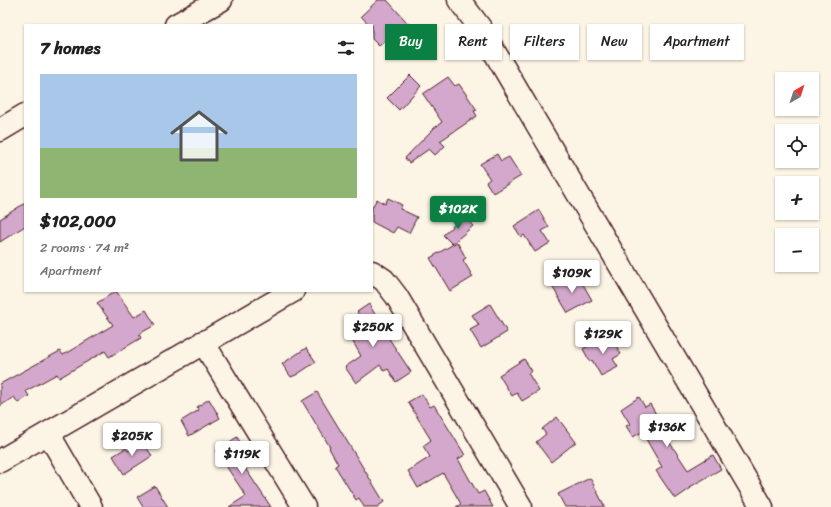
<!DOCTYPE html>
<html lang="en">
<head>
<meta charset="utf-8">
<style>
  body { margin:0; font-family:Sriracha,sans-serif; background:#f6f6f6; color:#202124; height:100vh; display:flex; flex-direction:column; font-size:15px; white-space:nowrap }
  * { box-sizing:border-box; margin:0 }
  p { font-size:13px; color:#757577 }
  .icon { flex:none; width:22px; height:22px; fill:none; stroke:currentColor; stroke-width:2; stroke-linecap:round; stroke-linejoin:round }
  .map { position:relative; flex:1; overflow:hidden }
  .panel { position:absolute; left:24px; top:24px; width:349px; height:268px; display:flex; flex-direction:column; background:#fff; border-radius:0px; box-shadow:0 1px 3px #0004 }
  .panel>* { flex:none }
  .hud { position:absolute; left:385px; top:24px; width:380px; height:36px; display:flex; gap:8px }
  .needle { width:26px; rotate:39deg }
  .fabs { position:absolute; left:775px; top:72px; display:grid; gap:8px }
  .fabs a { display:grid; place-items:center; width:44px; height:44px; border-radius:0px; background:#fff; box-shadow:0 1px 3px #0004; font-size:20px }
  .price { position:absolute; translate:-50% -34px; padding:0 9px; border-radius:4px; background:#fff; color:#222; font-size:13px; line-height:26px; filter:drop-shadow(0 1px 2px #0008) }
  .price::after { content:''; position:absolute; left:50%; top:24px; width:12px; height:9px; margin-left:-6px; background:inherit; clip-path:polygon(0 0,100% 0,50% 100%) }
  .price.current { background:#0b8043; color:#fff }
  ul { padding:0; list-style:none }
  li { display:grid; align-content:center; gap:8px; height:212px; padding:0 16px }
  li+li { border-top:1px solid #e0e0e0 }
  li span { display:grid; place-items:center; height:124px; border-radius:0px; color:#555 }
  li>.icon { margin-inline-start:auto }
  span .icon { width:72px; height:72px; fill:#fffc; stroke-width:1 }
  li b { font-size:17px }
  h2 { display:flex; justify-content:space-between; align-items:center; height:48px; padding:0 16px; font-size:17px }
  .tag { padding:0 14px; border-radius:0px; background:#fff; box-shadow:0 1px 3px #0004; font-size:14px; line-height:36px }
  .tag.current { background:#0b8043; color:#fff }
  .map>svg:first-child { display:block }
  .building { fill:#d4a8cc; stroke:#4a1f2b }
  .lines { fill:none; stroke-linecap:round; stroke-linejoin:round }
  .minor-casing { stroke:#4a1f2b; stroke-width:25 }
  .minor { stroke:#fcf5e5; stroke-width:22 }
</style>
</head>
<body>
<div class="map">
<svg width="831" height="507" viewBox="0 0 831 507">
  <rect width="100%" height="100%" fill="#fcf5e5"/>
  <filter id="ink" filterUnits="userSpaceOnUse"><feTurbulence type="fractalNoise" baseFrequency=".025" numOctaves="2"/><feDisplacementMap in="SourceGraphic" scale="8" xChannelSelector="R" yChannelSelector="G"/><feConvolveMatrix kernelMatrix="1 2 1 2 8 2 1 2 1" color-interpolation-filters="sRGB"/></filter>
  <g filter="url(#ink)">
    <path class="building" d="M378 0H387L423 40 402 59 386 40 379 46 372 39V25H369L361 16Z
      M410 75 421 86 399 110 387 98Z
      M448 77 455 86 459 84 477 110 474 111 477 116 440 141 445 146 435 155 429 149 409 163 405 158 433 129 442 122 423 94Z
      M497 154 501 161 509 157 521 176 493 193 486 182 490 179 480 164Z
      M388 198 402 205 400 209 417 217 409 233 397 227 393 233 372 222V207L377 199 385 204Z
      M25 203V226L0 242V219Z
      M539 210 549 227 542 231 550 243 535 252 524 235 521 237 514 226Z
      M464 216 473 226 452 244 443 235Z
      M457 242 466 258 463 260 473 277 450 291 430 258Z
      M568 277 572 284 580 279 592 300 568 313 552 286Z
      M116 291 134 317 146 310 155 325 139 334 141 338 109 357 105 351 59 378 57 374 26 391 29 396 18 403 14 397 0 406V384L60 351 63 355 113 325 97 303Z
      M369 304 381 325H380L411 372 396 382 388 369 384 371 380 365 356 383 345 367 361 356 344 326 360 316 357 312Z
      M490 304 507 332 481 348 470 330 479 325 472 315Z
      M609 334 621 354 613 359 618 367 601 376 592 360 590 362 583 349Z
      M306 348 316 362 296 375 291 377 282 364Z
      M524 359 532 371 528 373 539 391 522 401 517 393 512 396 499 375Z
      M317 392 384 502 377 507H364L359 498 356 500 335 466 338 464 329 448 330 447 302 401Z
      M422 394 430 407 434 405 465 455 458 459 478 494 484 491 493 507H456L461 504 443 473 418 488 408 471 430 457 423 446 431 440 408 402Z
      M639 397 645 407 650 404 662 424 679 414 688 428 668 440 688 470 713 455 721 469 690 487 691 488 675 499 656 471 662 467 642 432 633 437 626 426 630 424 621 409Z
      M209 399 220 418 189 436 181 421 199 410 197 407Z
      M557 417 576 442 551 462 536 442 546 434 542 429Z
      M237 437 244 449 241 451 250 465 245 468 271 507H229L246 496 216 451Z
      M143 442 152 456 124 474 113 456 126 448 128 451Z
      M590 478 605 507H565L558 494Z
      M155 486 168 507H143L137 497Z"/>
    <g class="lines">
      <defs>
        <path id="minor" d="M459 0 481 29 762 507
          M176 25 221 0
          M0 130 25 115
          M372 272 384 280 397 297 521 507
          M203 342 304 507
          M48 433 91 507
          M0 461 293 291"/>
      </defs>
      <use href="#minor" class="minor-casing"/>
      <use href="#minor" class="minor"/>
    </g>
  </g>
</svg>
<div class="fabs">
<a><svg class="needle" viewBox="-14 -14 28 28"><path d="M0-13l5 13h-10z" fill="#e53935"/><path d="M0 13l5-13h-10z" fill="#757577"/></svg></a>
<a><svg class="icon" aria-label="locate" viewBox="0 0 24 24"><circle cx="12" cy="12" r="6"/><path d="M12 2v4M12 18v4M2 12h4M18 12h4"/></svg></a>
<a>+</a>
<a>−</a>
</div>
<b class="price current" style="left:458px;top:230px">$102K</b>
<b class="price" style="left:572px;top:294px">$109K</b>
<b class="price" style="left:373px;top:348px">$250K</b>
<b class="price" style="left:603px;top:355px">$129K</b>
<b class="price" style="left:667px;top:448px">$136K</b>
<b class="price" style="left:132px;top:457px">$205K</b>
<b class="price" style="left:242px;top:475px">$119K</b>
<div class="hud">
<a class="tag current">Buy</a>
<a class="tag">Rent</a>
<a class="tag">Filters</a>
<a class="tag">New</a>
<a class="tag">Apartment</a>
</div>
<section class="panel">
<h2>7 homes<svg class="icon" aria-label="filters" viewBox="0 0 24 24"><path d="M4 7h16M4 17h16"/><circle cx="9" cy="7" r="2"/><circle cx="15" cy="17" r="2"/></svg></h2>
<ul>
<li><span style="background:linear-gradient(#a9c7e8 60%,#8fb573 0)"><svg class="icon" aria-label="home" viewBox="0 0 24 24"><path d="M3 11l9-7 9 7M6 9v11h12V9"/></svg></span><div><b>$102,000</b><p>2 rooms · 74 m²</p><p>Apartment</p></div></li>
</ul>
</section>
</div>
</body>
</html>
